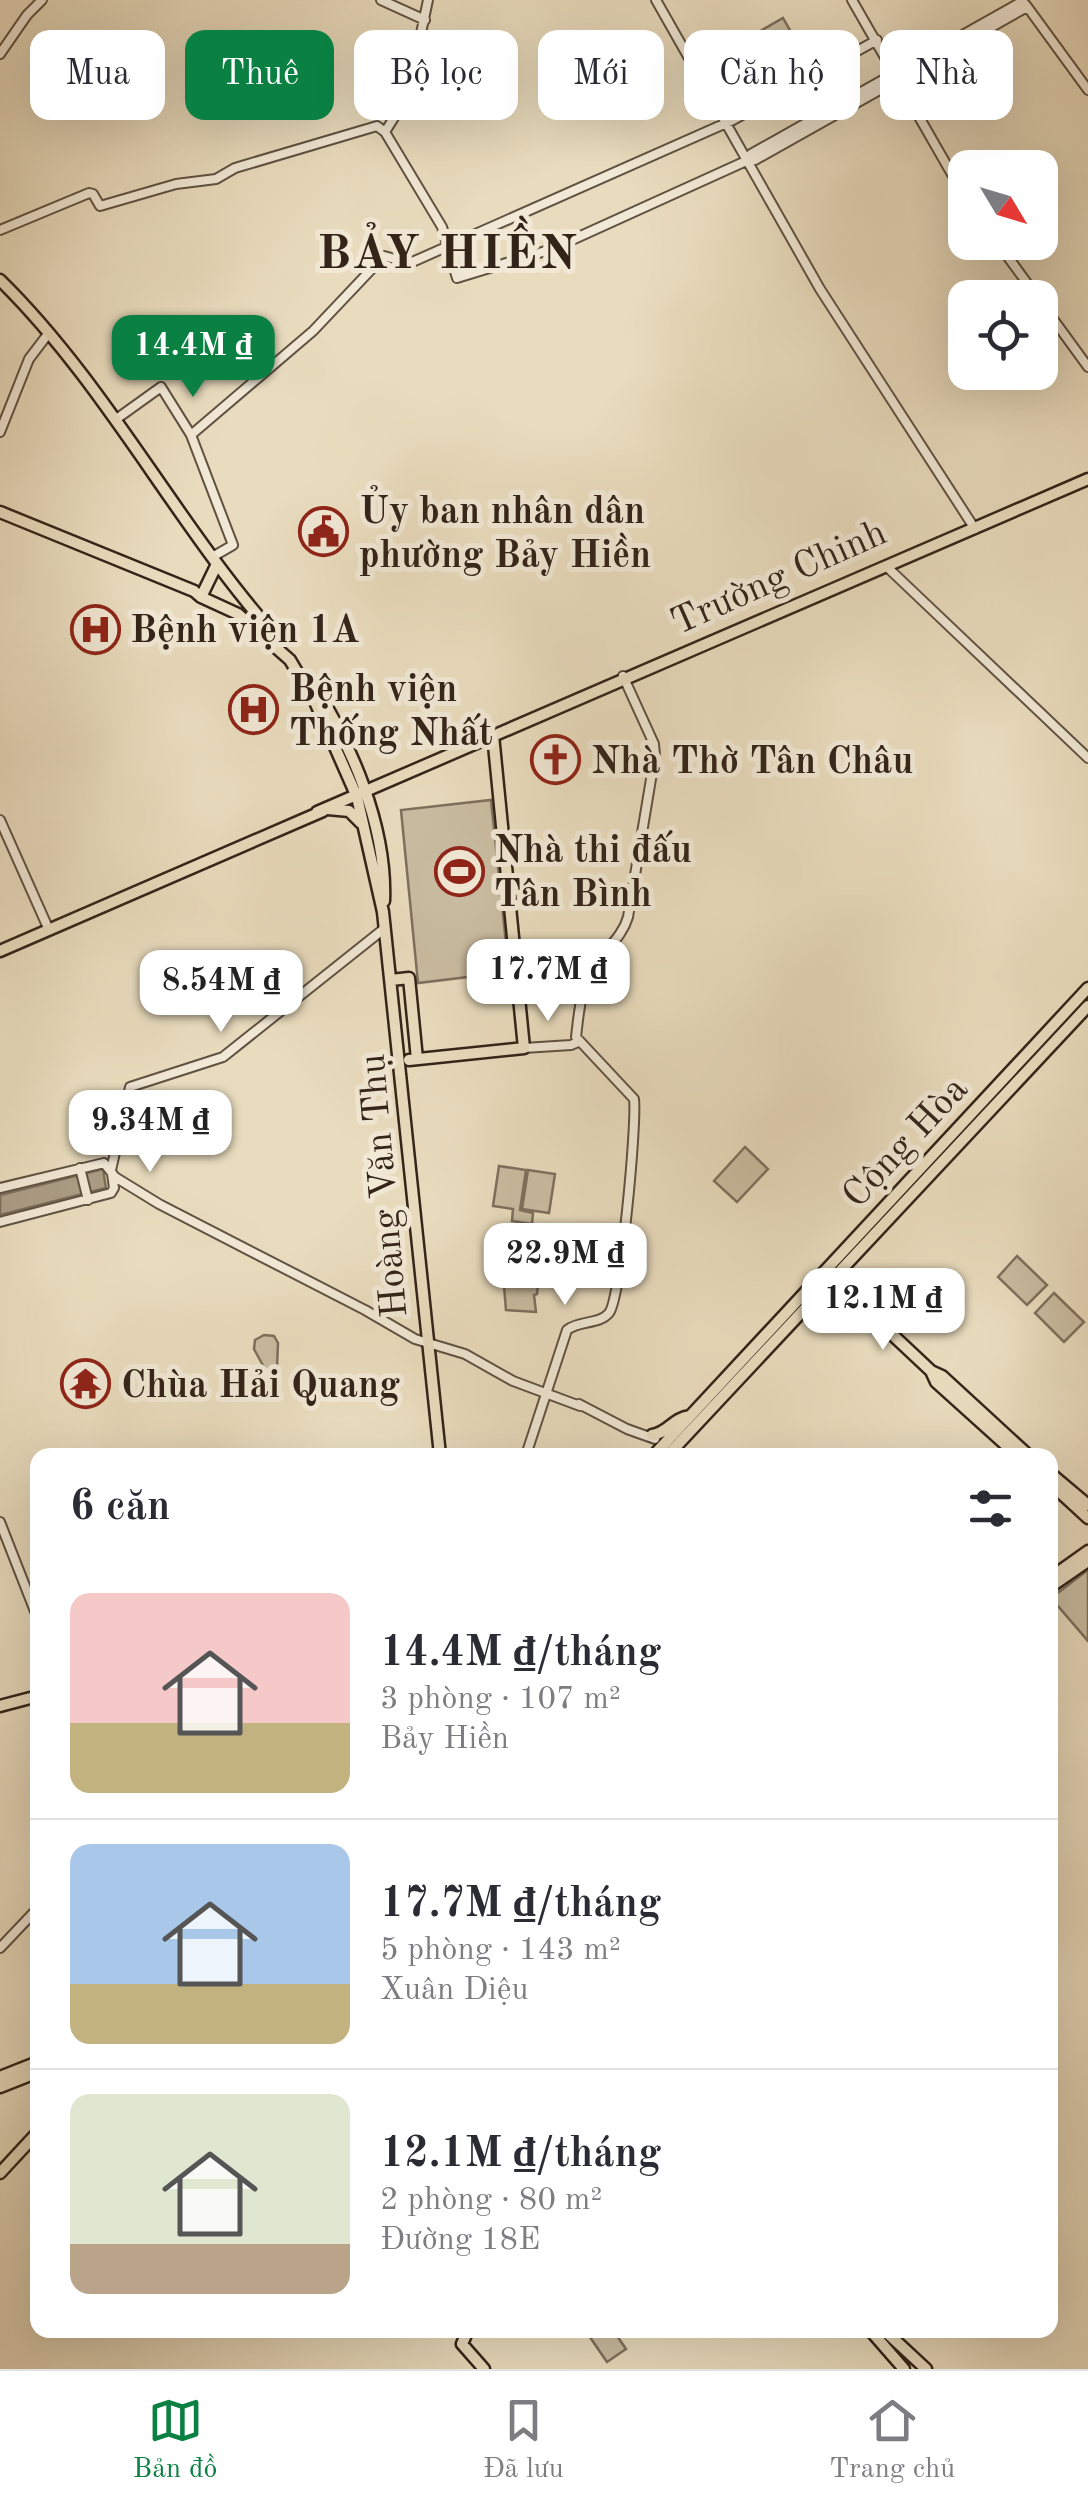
<!DOCTYPE html>
<html lang="vi">
<head>
<meta charset="utf-8">
<style>
  body { margin:0; font-family:"Old Standard TT",serif; background:#f2f2f3; color:#2b2b33; height:100vh; display:flex; flex-direction:column; font-size:38px; white-space:nowrap }
  * { box-sizing:border-box; margin:0 }
  p { font-size:32px; color:#7c7c81 }
  .icon { flex:none; width:55px; height:55px; fill:none; stroke:currentColor; stroke-width:2; stroke-linecap:round; stroke-linejoin:round }
  .map { position:relative; flex:1; overflow:hidden }
  .side { position:absolute; left:30px; top:1448px; width:1028px; height:890px; display:flex; flex-direction:column; background:#fff; border-radius:20px; box-shadow:0 10px 40px #0002 }
  .side>* { flex:none }
  .top-card { position:absolute; left:30px; top:30px; width:1030px; height:90px; display:flex; gap:20px }
  .needle { width:65px; rotate:128deg }
  .tools { position:absolute; left:948px; top:150px; display:grid; gap:20px }
  .tools a { display:grid; place-items:center; width:110px; height:110px; border-radius:20px; background:#fff; box-shadow:0 10px 40px #0002; font-size:50px }
  .price { position:absolute; translate:-50% -85px; padding:0 22px; border-radius:20px; background:#fff; color:#222; font-size:32px; line-height:65px; filter:drop-shadow(0 2px 5px #0008) }
  .price::after { content:''; position:absolute; left:50%; top:60px; width:30px; height:22px; margin-left:-15px; background:inherit; clip-path:polygon(0 0,100% 0,50% 100%) }
  .price.active { background:#0b8043; color:#fff }
  ul { padding:0; list-style:none }
  li { display:flex; align-items:center; gap:30px; height:250px; padding:0 40px }
  li+li { border-top:2px solid #e1e1e2 }
  li span { display:grid; place-items:center; flex:none; width:280px; height:200px; border-radius:20px; color:#555 }
  li>.icon { margin-inline-start:auto }
  span .icon { width:120px; height:120px; fill:#fffc; stroke-width:1 }
  li b { font-size:42px }
  h2 { display:flex; justify-content:space-between; align-items:center; height:120px; padding:0 40px; font-size:42px }
  .pill { padding:0 35px; border-radius:20px; background:#fff; box-shadow:0 10px 40px #0002; font-size:35px; line-height:90px }
  .pill.active { background:#0b8043; color:#fff }
  .dock { display:flex; justify-content:space-around; align-items:center; height:140px; border-top:2px solid #e1e1e2; background:#fff; font-size:28px; color:#7c7c81 }
  .dock a { display:grid; justify-items:center; gap:5px }
  .dock .active { color:#0b8043 }
  .map>svg:first-child { display:block }
  .green { fill:#cabda2; stroke:#7e705e; stroke-width:2.5 }
  .water { fill:#ab9d86; stroke:#7b6d5a; stroke-width:2.5 }
  .lines { fill:none; stroke-linecap:round; stroke-linejoin:round }
  .minor-casing { stroke:#605242; stroke-width:12 }
  .major-casing { stroke:#332419; stroke-width:15 }
  .minor { stroke:#f1e8d5; stroke-width:8 }
  .major { stroke:#e9dcbe; stroke-width:10 }
  .labels { text-anchor:middle; stroke-width:10; stroke-linejoin:round; paint-order:stroke }
  .poi-label { font-size:38px; font-weight:bold; fill:#332419; stroke:#f1e8d5; text-anchor:start }
  .street-label { font-size:38px; fill:#332419; stroke:#f1e8d5 }
  .district-label { font-size:48px; font-weight:bold; letter-spacing:2.5px; fill:#332419; stroke:#f1e8d5 }
</style>
</head>
<body>
<div class="map">
<svg width="1088" height="2369" viewBox="0 0 1088 2369">
  <rect width="100%" height="100%" fill="#e9dcbe"/>
  <filter id="stains"><feTurbulence type="fractalNoise" baseFrequency=".002" numOctaves="4"/><feColorMatrix values="0 0 0 0 .2 0 0 0 0 .09 0 0 0 0 .02 0 0 0 .5 -.17"/></filter>
  <radialGradient id="worn" r=".72"><stop offset=".6" stop-color="#630" stop-opacity="0"/><stop offset="1" stop-color="#630" stop-opacity=".3"/></radialGradient>
  <path class="green" d="M783 18 814 72 729 120 699 66Z
    M995 67 1005 87 980 101 969 81Z
    M491 800 509 972 418 983 401 810Z
    M745 1147 768 1169 737 1202 714 1181Z
    M499 1166 526 1170 520 1210 533 1213 532 1224 512 1221 513 1209 493 1206Z
    M528 1170 555 1174 549 1213 522 1209Z
    M500 1238 528 1242 529 1246 542 1249 537 1294 534 1295 536 1312 506 1310Z
    M1017 1256 1047 1285 1027 1305 998 1277Z
    M1054 1293 1084 1322 1064 1342 1035 1313Z
    M264 1335 274 1336 278 1343 277 1368 270 1373 266 1371 254 1349 255 1340Z
    M1088 1570V1641L1051 1598Z
    M585 2330H613L626 2349 607 2362Z"/>
  <path class="water" d="M103 1169 106 1188 0 1215V1195Z"/>
  <g class="lines">
    <defs>
      <path id="minor" d="M381 0 425 20
        M656 0 820 289 975 529
        M852 0 965 197
        M1026 5 1088 90
        M0 54 27 15 42 0
        M385 132 442 227 457 278 552 249 746 161 755 160 1027 7
        M385 132 408 95 428 0
        M746 161 751 154 1023 1
        M0 230 89 193 93 194 100 206 176 184 216 179 235 168 377 126 385 132
        M997 242 1038 298
        M1040 301 1088 367
        M115 420 161 387 191 435 233 545 214 556
        M0 432 29 359 48 334
        M191 435 313 331 384 256 410 263 733 120 877 40
        M886 566 1088 758
        M0 820 49 930
        M524 1048 571 1045 578 1042
        M80 1168 88 1200
        M111 1170 130 1087 223 1057 385 928
        M0 1188 104 1163 115 1177 159 1204 365 1310 415 1339 465 1354 513 1381 580 1406
        M0 1222 111 1193 114 1188 112 1174
        M579 1404 627 1429 655 1439
        M526 1455 567 1330C579 1320 599 1325 609 1313 621 1298 637 1123 634 1099L576 1037C579 1013 580 990 593 969 604 950 622 938 628 917L655 755 654 744 623 676
        M0 1522 38 1619
        M0 1948 38 1908"/>
      <path id="major" d="M0 280C109 387 179 530 280 641
        M0 512 194 591 201 597 238 614 290 660 316 704 357 797 383 912 440 1455
        M201 597 217 564
        M312 682C351 744 387 826 384 901
        M328 809 349 811 361 823
        M317 812 1088 479
        M0 951 323 811
        M391 980 409 978 417 1059
        M409 1060 524 1048 493 735
        M832 1278 931 1371 936 1382 1017 1455
        M931 1371 942 1376 1028 1455
        M652 1435C668 1433 673 1418 690 1416
        M654 1455 1088 988
        M668 1455 1088 1006
        M1050 1473 1088 1505
        M1050 1483 1088 1518
        M1050 1578 1088 1551
        M1050 1587 1088 1561
        M0 1706 38 1696
        M0 2077 38 2062
        M0 2087 38 2072
        M0 2173 38 2132
        M468 2330 462 2344 484 2369
        M870 2330 904 2369
        M884 2330 926 2369"/>
    </defs>
    <use href="#minor" class="minor-casing"/>
    <use href="#major" class="major-casing"/>
    <use href="#minor" class="minor"/>
    <use href="#major" class="major"/>
  </g>
  <defs>
    <symbol id="civic-ring" viewBox="-11 -11 22 22"><circle r="9.5" fill="#f1e8d5" stroke="#8f2418" stroke-width="1.5"/><path d="M-.6-6.5H3V-4.5H.6V-3L4-1V1h2V6H-6V1h2V-1L-.6-3ZM-1.2 2.5V6h2.4V2.5Z" fill="#8f2418"/></symbol>
    <symbol id="hospital-ring" viewBox="-11 -11 22 22"><circle r="9.5" fill="#f1e8d5" stroke="#8f2418" stroke-width="1.5"/><path d="M-5-5h3v3.5h4V-5h3V5h-3V1.5h-4V5h-3Z" fill="#8f2418"/></symbol>
    <symbol id="church-ring" viewBox="-11 -11 22 22"><circle r="9.5" fill="#f1e8d5" stroke="#8f2418" stroke-width="1.5"/><path d="M-1.2-6h2.4v3.5h3.3v2.4h-3.3V6h-2.4V-.1h-3.3v-2.4h3.3Z" fill="#8f2418"/></symbol>
    <symbol id="stadium-ring" viewBox="-11 -11 22 22"><circle r="9.5" fill="#f1e8d5" stroke="#8f2418" stroke-width="1.5"/><path d="M0-5a6.5 5 0 1 0 0 10a6.5 5 0 1 0 0-10ZM-3.5-1.8h7v3.6h-7Z" fill="#8f2418"/></symbol>
    <symbol id="temple-ring" viewBox="-11 -11 22 22"><circle r="9.5" fill="#f1e8d5" stroke="#8f2418" stroke-width="1.5"/><path d="M0-6L5-2H3V0L6.5 2.5H4V6H1.5V3h-3V6H-4V2.5H-6.5L-3 0V-2H-5Z" fill="#8f2418"/></symbol>
  </defs>
  <g fill-rule="evenodd">
    <use href="#civic-ring" x="296" y="504" width="55" height="55"/>
    <use href="#hospital-ring" x="68" y="602" width="55" height="55"/>
    <use href="#hospital-ring" x="226" y="682" width="55" height="55"/>
    <use href="#church-ring" x="528" y="732" width="55" height="55"/>
    <use href="#stadium-ring" x="432" y="844" width="55" height="55"/>
    <use href="#temple-ring" x="58" y="1356" width="55" height="55"/>
  </g>
  <g class="labels">
    <g class="poi-label">
      <text x="359" y="523">Ủy ban nhân dân<tspan x="359" dy="44">phường Bảy Hiền</tspan></text>
      <text x="130" y="642">Bệnh viện 1A</text>
      <text x="289" y="701">Bệnh viện<tspan x="289" dy="44">Thống Nhất</tspan></text>
      <text x="591" y="773">Nhà Thờ Tân Châu</text>
      <text x="494" y="862">Nhà thi đấu<tspan x="494" dy="44">Tân Bình</tspan></text>
      <text x="121" y="1397">Chùa Hải Quang</text>
    </g>
    <g class="street-label">
      <text transform="translate(778 576) rotate(-24)" y="13">Trường Chinh</text>
      <text transform="translate(904 1141) rotate(-47)" y="13">Cộng Hòa</text>
      <text transform="translate(382 1186) rotate(-95)" y="13">Hoàng Văn Thụ</text>
    </g>
    <g class="district-label">
      <text x="448" y="268">BẢY HIỀN</text>
    </g>
  </g>
  <rect width="100%" height="100%" filter="url(#stains)"/>
  <rect width="100%" height="100%" fill="url(#worn)"/>
</svg>
<div class="tools">
<a><svg class="needle" viewBox="-14 -14 28 28"><path d="M0-13l5 13h-10z" fill="#e53935"/><path d="M0 13l5-13h-10z" fill="#7c7c81"/></svg></a>
<a><svg class="icon" aria-label="locate" viewBox="0 0 24 24"><circle cx="12" cy="12" r="6"/><path d="M12 2v4M12 18v4M2 12h4M18 12h4"/></svg></a>
</div>
<b class="price active" style="left:193px;top:400px">14.4M ₫</b>
<b class="price" style="left:548px;top:1024px">17.7M ₫</b>
<b class="price" style="left:221px;top:1035px">8.54M ₫</b>
<b class="price" style="left:150px;top:1175px">9.34M ₫</b>
<b class="price" style="left:565px;top:1308px">22.9M ₫</b>
<b class="price" style="left:883px;top:1353px">12.1M ₫</b>
<div class="top-card">
<a class="pill">Mua</a>
<a class="pill active">Thuê</a>
<a class="pill">Bộ lọc</a>
<a class="pill">Mới</a>
<a class="pill">Căn hộ</a>
<a class="pill">Nhà</a>
</div>
<section class="side">
<h2>6 căn<svg class="icon" aria-label="filters" viewBox="0 0 24 24"><path d="M4 7h16M4 17h16"/><circle cx="9" cy="7" r="2"/><circle cx="15" cy="17" r="2"/></svg></h2>
<ul>
<li><span style="background:linear-gradient(#f6c9c9 65%,#c2b280 0)"><svg class="icon" aria-label="home" viewBox="0 0 24 24"><path d="M3 11l9-7 9 7M6 9v11h12V9"/></svg></span><div><b>14.4M ₫/tháng</b><p>3 phòng · 107 m²</p><p>Bảy Hiền</p></div></li>
<li><span style="background:linear-gradient(#a9c7e8 70%,#c2b280 0)"><svg class="icon" aria-label="home" viewBox="0 0 24 24"><path d="M3 11l9-7 9 7M6 9v11h12V9"/></svg></span><div><b>17.7M ₫/tháng</b><p>5 phòng · 143 m²</p><p>Xuân Diệu</p></div></li>
<li><span style="background:linear-gradient(#dfe7d0 75%,#b9a48a 0)"><svg class="icon" aria-label="home" viewBox="0 0 24 24"><path d="M3 11l9-7 9 7M6 9v11h12V9"/></svg></span><div><b>12.1M ₫/tháng</b><p>2 phòng · 80 m²</p><p>Đường 18E</p></div></li>
</ul>
</section>
</div>
<nav class="dock">
<a class="active"><svg class="icon" aria-label="map" viewBox="0 0 24 24"><path d="M3 6l6-2 6 2 6-2v14l-6 2-6-2-6 2zM9 4v14M15 6v14"/></svg>Bản đồ</a>
<a><svg class="icon" aria-label="saved" viewBox="0 0 24 24"><path d="M7 4h10v16l-5-4-5 4z"/></svg>Đã lưu</a>
<a><svg class="icon" aria-label="home" viewBox="0 0 24 24"><path d="M3 11l9-7 9 7M6 9v11h12V9"/></svg>Trang chủ</a>
</nav>
</body>
</html>
